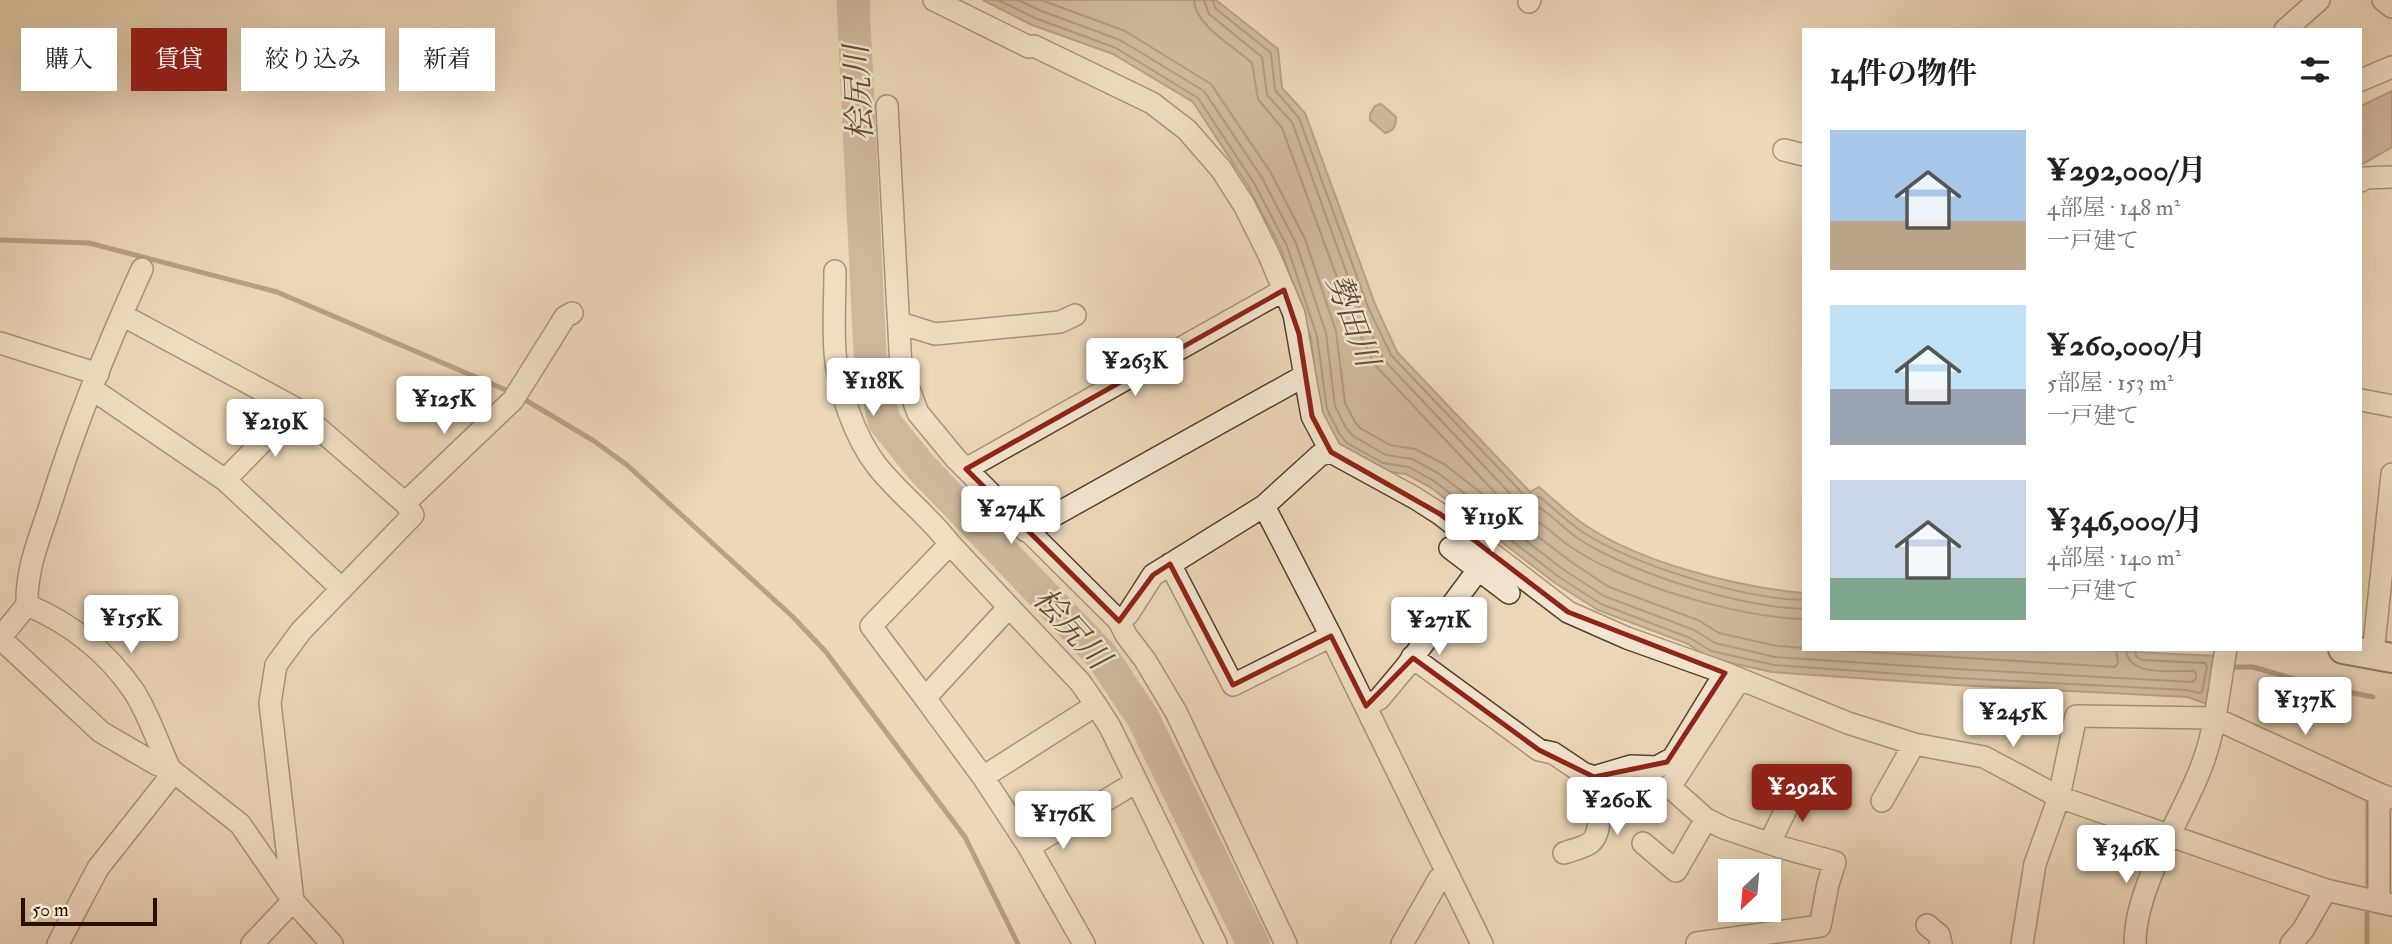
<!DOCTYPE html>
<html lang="ja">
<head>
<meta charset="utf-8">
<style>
  body { margin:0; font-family:"IM FELL Double Pica","Noto Serif JP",serif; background:#f6f6f6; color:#222; height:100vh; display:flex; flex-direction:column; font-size:26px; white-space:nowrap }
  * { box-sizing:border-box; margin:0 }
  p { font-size:23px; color:#767676 }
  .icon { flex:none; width:38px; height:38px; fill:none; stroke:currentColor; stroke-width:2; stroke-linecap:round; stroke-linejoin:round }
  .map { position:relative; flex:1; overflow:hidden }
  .side { position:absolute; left:1802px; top:28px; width:560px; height:623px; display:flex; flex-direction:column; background:#fff; border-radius:0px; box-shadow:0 7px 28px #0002 }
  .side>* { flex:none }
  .guide { position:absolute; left:21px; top:28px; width:665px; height:63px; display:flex; gap:14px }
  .needle { width:46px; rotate:206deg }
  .fabs { position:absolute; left:1718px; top:859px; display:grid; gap:14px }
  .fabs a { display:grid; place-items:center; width:63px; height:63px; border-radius:0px; background:#fff; box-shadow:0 7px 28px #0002; font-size:35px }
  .scale { position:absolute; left:21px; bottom:18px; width:136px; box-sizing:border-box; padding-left:7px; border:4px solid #270f01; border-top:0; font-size:19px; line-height:24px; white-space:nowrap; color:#270f01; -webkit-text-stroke:5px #f3e5d1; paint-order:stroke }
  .price { position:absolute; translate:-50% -60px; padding:0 16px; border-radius:7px; background:#fff; color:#222; font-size:23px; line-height:46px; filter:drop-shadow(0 2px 4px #0008) }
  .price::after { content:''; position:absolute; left:50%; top:42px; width:21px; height:16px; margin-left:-10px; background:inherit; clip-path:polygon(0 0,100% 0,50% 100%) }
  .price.active { background:#8f2418; color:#fff }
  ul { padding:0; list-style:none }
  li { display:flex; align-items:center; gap:21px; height:175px; padding:0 28px }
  li span { display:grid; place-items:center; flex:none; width:196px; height:140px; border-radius:0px; color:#555 }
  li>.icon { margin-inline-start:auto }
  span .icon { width:84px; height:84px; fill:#fffc; stroke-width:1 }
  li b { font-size:30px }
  h2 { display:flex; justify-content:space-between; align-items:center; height:84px; padding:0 28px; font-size:30px }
  .pill { padding:0 24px; border-radius:0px; background:#fff; box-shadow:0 7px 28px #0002; font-size:24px; line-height:63px }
  .pill.active { background:#8f2418; color:#fff }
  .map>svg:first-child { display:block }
  .water { fill:#a9937a; stroke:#755e4a; stroke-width:2 }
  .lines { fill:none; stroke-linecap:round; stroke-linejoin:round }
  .shore { stroke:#68513e; stroke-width:2 }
  .stream { stroke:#755e4a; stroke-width:5 }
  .river { stroke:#a9937a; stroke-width:33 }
  .street-casing { stroke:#58412f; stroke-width:24 }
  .secondary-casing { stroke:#270f01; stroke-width:32 }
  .street { stroke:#f3e5d1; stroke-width:21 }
  .secondary { stroke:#f3e5d1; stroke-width:28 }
  .marked { fill:none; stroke:#8f2418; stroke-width:5; stroke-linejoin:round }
  .labels { text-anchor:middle; stroke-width:5; stroke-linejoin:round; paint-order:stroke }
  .water-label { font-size:32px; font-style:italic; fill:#624a37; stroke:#f3e5d1 }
</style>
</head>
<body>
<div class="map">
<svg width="2392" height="944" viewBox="0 0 2392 944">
  <rect width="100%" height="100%" fill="#ecd7b8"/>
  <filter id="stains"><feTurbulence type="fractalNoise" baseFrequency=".00286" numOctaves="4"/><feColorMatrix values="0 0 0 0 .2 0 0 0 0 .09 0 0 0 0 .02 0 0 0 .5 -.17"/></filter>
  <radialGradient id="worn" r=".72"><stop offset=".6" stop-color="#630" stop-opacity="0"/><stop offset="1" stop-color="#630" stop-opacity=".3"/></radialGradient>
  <path class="water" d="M983 0H1216L1278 49 1282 88 1305 113 1375 304 1397 352 1530 492 1539 487C1554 500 1569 514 1585 525 1641 563 1737 587 1804 593V649H2072L2216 656 2207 704 2187 697 1956 685 1772 672 1709 658 1688 644 1598 610 1555 583 1430 487 1406 474 1381 471 1342 449 1332 436 1320 411 1311 338 1281 249 1248 186 1193 102 1113 54 1032 25Z
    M2392 91V147L2361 165V106Z
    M1381 104 1396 117C1396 126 1394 131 1385 133L1370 120V114L1375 106Z"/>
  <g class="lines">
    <path class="shore" d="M998 0 1035 18 1116 48 1198 98 1254 183 1287 246 1317 336 1327 409 1339 433 1347 443 1383 463 1409 467 1434 481 1559 577 1601 604 1690 638 1711 651 1774 665 1957 678 2187 690 2199 693 2202 692 2207 667 2205 663 2142 660 2136 656 2135 649
      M1018 0 1039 10 1120 40 1204 91 1262 178 1296 243 1326 333 1335 406 1346 428 1353 436 1386 455 1412 459 1438 473 1564 570 1604 596 1694 630 1715 643 1775 657 1957 669 2192 682 2196 679V674L2194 671C2173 670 2128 678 2126 649
      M1041 0 1125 31 1211 84 1271 173 1305 239 1336 331 1345 403 1355 422 1360 428 1390 445 1415 449 1444 464 1497 505 1501 506 1502 500 1374 364 1350 313 1282 128 1258 99 1252 63C1234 46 1195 26 1194 0
      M1204 0 1209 14 1262 57 1267 95 1292 122 1360 310 1383 359 1518 502C1526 508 1530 505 1538 507 1546 510 1567 531 1576 537 1582 541 1588 545 1594 548 1649 578 1742 607 1804 609
      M1213 0 1215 8 1271 53 1275 90 1299 118 1368 307 1391 355 1525 496 1530 499 1540 497C1553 508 1567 521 1581 531 1633 565 1743 599 1804 600
      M1804 619C1750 618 1663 594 1613 570 1599 564 1584 556 1571 547 1552 535 1546 521 1522 517L1519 519 1520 523 1570 561 1609 587 1698 620 1719 633 1777 646 1804 648
      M1819 649 2115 667 2118 663 2116 649"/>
    <path class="stream" d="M0 240 89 243 277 292 513 393
      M522 398 594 441 627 465 793 617 826 652 965 837 1018 944
      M2229 667H2253L2319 686 2373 697
      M2368 886V799
      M2367 944V914"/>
    <path class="river" d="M853 0 870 354 884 421 920 466 1101 655 1143 718 1253 944"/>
    <defs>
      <path id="street" d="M934 0 1029 47 1034 46 1152 103 1187 130 1221 169 1244 205 1269 255 1294 314 1312 416 1331 452 1415 498 1440 514 1568 612 1627 638 1725 673 1848 723 1914 744 1984 757 2059 797 2326 890 2392 905
        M2383 0 2392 7
        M1529 2 1530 0
        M2285 30 2319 0
        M2361 80 2392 67
        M887 106 901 368 918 413 956 459 1119 621 1126 635 1145 660 1176 712 1286 944
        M1784 150 1804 155
        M2361 181 2365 178 2392 177
        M142 269C107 346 75 425 50 506 39 540 26 569 27 605L0 638 101 732 156 764 170 769 240 824 293 901 332 944
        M835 271C835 298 833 325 835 352 837 387 855 438 877 466 899 494 929 516 950 544
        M122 315 295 408 405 503 413 515 301 631 276 665 270 703 293 901 252 944
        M900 323 935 334 1060 322 1075 315
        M0 343 98 374
        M92 389 225 480 342 589
        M2361 400 2392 406
        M1331 452 1320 455 1264 506 1331 636 1482 944
        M966 469 1284 290
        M225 480 295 408
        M405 503 513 400 565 317 572 313
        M1026 531 1304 376
        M1450 548 1509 593
        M1170 564 1233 685 1331 636
        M27 605C70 623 106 651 133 690 147 710 159 746 170 769
        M1119 621 1128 614 1153 575 1264 506
        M2373 654 2392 474
        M1412 657 1539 750 1553 753 1583 773 1594 777 1631 766 1657 767 1673 758 1725 673
        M925 698 871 626 950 544 1009 607
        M1096 705 1110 727 1216 944
        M1366 706 1379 699 1405 668 1478 570
        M983 777 925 698 1009 607 1080 682 1096 705 983 777 1029 847
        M1882 801 1914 744
        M1770 842 1797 787
        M1643 843 1676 871 1706 819
        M1564 853C1572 850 1583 848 1590 843 1606 830 1596 795 1594 777
        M2379 902V794L2390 798
        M1927 925 1939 935 1941 944
        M1697 943 1820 926 1828 884 1835 862 1780 847 1724 828 1706 819 1670 787 1740 679
        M58 944 98 868 174 772
        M1084 944 1029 847 1136 782
        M1402 944 1439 879 1449 876
        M2022 944 2035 864 2059 797 2076 716 2214 718 2379 794
        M2135 944C2135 885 2182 819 2202 765 2216 729 2219 687 2226 649
        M2291 944 2303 930 2326 890"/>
      <path id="secondary" d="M2343 649 2392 658"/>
    </defs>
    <use href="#street" class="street-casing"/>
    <use href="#secondary" class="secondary-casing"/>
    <use href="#street" class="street"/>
    <use href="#secondary" class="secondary"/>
  </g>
  <path d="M0 0H2392V944H0ZM1284 290 1299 334 1312 416 1331 452 1440 514 1568 612 1725 673 1667 762 1594 777 1539 750 1413 658 1366 706 1331 636 1233 685 1170 564 1153 575 1119 621 966 469Z" fill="#ecd7b8" fill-opacity=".55" fill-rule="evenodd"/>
  <path class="marked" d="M1284 290 1299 334 1312 416 1331 452 1440 514 1568 612 1725 673 1667 762 1594 777 1539 750 1413 658 1366 706 1331 636 1233 685 1170 564 1153 575 1119 621 966 469Z"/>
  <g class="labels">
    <g class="water-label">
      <text transform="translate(858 93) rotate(-93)" y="11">桧尻川</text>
      <text transform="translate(1353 320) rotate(70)" y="11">勢田川</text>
      <text transform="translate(1072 628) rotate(48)" y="11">桧尻川</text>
    </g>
  </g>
  <rect width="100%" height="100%" filter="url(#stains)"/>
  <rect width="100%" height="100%" fill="url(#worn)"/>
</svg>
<div class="fabs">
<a><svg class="needle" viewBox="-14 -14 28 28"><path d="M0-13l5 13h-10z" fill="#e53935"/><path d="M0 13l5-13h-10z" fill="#767676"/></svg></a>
</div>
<div class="scale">50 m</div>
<b class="price" style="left:1135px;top:398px">¥263K</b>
<b class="price" style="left:873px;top:418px">¥118K</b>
<b class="price" style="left:444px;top:436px">¥125K</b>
<b class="price" style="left:275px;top:459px">¥219K</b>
<b class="price" style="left:1011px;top:546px">¥274K</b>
<b class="price" style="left:1492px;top:554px">¥119K</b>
<b class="price" style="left:131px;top:655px">¥155K</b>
<b class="price" style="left:1439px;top:657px">¥271K</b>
<b class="price" style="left:2305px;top:737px">¥137K</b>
<b class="price" style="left:2013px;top:749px">¥245K</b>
<b class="price active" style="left:1802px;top:824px">¥292K</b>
<b class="price" style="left:1617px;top:837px">¥260K</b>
<b class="price" style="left:1063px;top:851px">¥176K</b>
<b class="price" style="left:2126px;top:885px">¥346K</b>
<div class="guide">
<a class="pill">購入</a>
<a class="pill active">賃貸</a>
<a class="pill">絞り込み</a>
<a class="pill">新着</a>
</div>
<section class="side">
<h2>14件の物件<svg class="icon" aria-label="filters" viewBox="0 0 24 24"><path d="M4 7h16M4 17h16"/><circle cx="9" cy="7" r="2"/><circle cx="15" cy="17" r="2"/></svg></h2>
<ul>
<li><span style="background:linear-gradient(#a9c7e8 65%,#b9a48a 0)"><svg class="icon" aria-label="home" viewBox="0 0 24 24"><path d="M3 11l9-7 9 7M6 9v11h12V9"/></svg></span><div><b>¥292,000/月</b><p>4部屋 · 148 m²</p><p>一戸建て</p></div></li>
<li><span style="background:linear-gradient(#bfe0f5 60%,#9aa5b1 0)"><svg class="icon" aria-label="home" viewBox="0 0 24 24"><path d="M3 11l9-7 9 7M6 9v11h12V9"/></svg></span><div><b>¥260,000/月</b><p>5部屋 · 153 m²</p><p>一戸建て</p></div></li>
<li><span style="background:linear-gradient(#c9d6e8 70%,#7fa58c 0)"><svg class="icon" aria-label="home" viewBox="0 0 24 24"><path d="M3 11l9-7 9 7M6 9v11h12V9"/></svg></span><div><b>¥346,000/月</b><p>4部屋 · 140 m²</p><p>一戸建て</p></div></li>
</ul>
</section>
</div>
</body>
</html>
